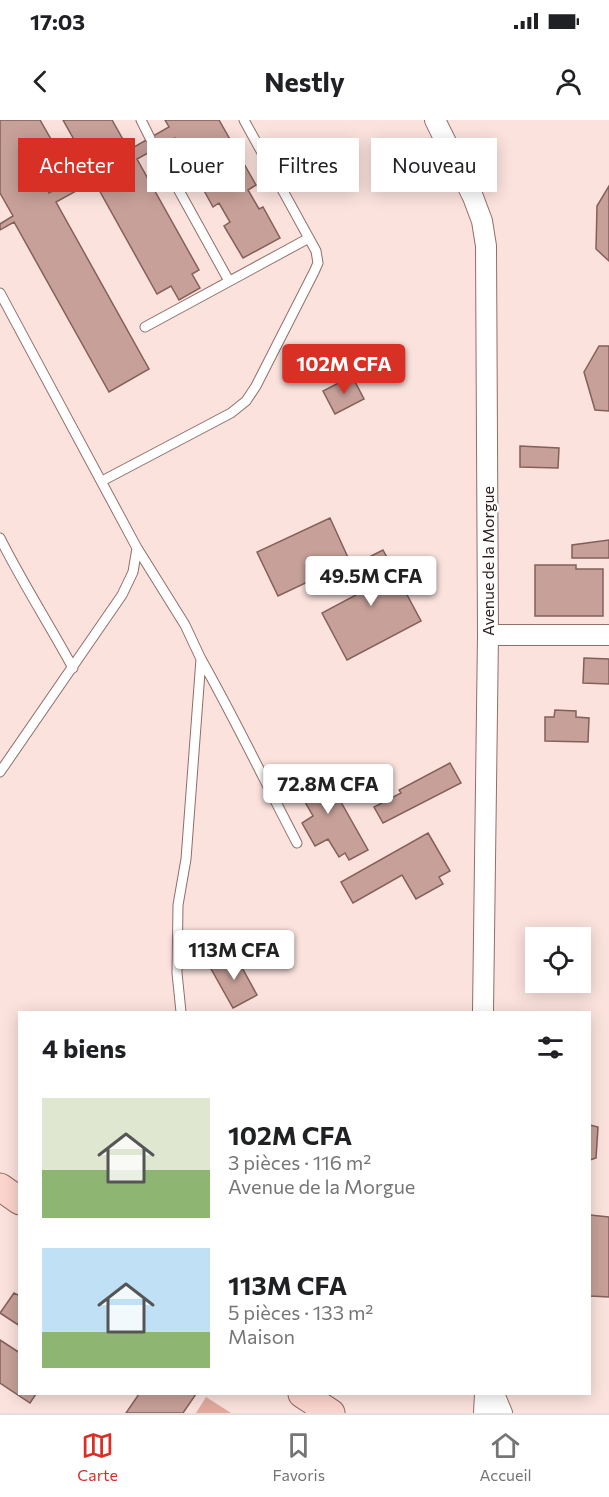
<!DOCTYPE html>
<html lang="fr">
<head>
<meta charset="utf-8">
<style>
  body { margin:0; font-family:Commissioner,sans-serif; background:#f6f6f6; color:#202124; height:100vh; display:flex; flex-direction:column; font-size:22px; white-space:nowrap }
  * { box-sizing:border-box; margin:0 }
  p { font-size:20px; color:#757577 }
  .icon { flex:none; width:33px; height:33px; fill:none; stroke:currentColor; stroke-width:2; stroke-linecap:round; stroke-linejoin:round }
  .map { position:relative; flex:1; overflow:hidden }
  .panel { position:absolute; left:18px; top:891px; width:573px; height:384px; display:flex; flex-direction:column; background:#fff; border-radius:0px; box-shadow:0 3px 15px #0003 }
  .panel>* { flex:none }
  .hud { position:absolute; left:18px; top:18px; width:573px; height:54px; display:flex; gap:12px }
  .tools { position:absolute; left:525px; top:807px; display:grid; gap:12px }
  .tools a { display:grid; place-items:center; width:66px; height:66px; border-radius:0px; background:#fff; box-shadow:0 3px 15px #0003; font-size:30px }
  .price { position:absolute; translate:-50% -51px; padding:0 14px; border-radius:6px; background:#fff; color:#222; font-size:20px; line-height:39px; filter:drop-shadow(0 2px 3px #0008) }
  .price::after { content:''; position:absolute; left:50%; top:36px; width:18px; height:14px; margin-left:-9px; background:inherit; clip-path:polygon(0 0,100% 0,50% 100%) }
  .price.selected { background:#d93025; color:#fff }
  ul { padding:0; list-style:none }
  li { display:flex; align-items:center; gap:18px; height:150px; padding:0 24px }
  li span { display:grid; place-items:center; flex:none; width:168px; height:120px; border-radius:0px; color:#555 }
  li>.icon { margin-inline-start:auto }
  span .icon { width:72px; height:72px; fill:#fffc; stroke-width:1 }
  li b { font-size:26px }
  h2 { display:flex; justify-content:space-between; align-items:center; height:72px; padding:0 24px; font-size:26px }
  .pill { padding:0 21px; border-radius:0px; background:#fff; box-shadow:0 3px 15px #0003; font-size:21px; line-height:54px }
  .pill.selected { background:#d93025; color:#fff }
  .status { display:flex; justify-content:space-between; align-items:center; height:42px; padding:0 30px; background:#fff; direction:ltr }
  .status svg { height:16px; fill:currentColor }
  header { display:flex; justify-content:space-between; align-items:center; height:78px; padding:0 24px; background:#fff; font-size:27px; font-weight:700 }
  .menu { display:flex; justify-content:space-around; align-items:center; height:84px; border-top:2px solid #e0e0e0; background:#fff; font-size:16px; color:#757577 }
  .menu a { display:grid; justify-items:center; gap:3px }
  .menu .selected { color:#d93025 }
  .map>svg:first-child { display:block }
  .green { fill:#e2a99e }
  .building { fill:#c7a099; stroke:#836059; stroke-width:1.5 }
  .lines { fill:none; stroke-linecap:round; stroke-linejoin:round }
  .lane-casing { stroke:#926e67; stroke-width:11 }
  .street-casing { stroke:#926e67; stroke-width:22 }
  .secondary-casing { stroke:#926e67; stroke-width:29 }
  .lane { stroke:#fff; stroke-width:9 }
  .street { stroke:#fff; stroke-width:20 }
  .secondary { stroke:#fcd4ce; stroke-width:27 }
  .labels { text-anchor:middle; stroke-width:4.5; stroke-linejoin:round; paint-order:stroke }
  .street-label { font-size:16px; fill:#2d1e1c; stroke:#fff }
</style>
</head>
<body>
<div class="status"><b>17:03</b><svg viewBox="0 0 49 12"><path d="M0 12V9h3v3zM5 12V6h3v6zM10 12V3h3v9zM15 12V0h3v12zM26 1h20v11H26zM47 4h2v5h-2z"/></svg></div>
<header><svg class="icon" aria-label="back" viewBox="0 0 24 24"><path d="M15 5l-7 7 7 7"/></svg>Nestly<svg class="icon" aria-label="person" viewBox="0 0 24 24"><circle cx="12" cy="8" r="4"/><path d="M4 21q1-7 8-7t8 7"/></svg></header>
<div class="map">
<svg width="609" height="1293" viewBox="0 0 609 1293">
  <rect width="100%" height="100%" fill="#fbe2dd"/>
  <path class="green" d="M206 1277 231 1293H196Z"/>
  <path class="building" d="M0 0H40L52 21 28 35 49 73 91 50 63 0H112L129 30 169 7 165 0H219L256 65 248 70 259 89 263 87 280 118 243 138 224 106 230 102 219 83 213 87 175 18 137 39 199 150 192 154 200 168 179 180 171 166 157 174 94 61 56 82 149 249 109 272 14 102 0 110V104L13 96 0 73Z
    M609 66V141L596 129 597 86Z
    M599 226H609V291L595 290 584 252Z
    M352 256 364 279 335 294 323 271Z
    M520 326 559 328 558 348 520 347Z
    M330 398 350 442 278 476 257 432Z
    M609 420V438H572V425Z
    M383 430 421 501 347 540 322 493 356 475 343 450Z
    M535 445H576V449H603V496H535Z
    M584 538 609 539V564L583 563Z
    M555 590 576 591V597L589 598 588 622 545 621V597H554Z
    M450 643 461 663 383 703 374 687 401 673 399 670Z
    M320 645 368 730 349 740 345 733 339 737 328 719 315 726 302 703 313 696 293 661Z
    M428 713 450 751 439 757 443 764 416 779 402 755 353 783 341 762Z
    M234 833 257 875 233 888 210 847Z
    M590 1005 598 1007 596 1038 590 1040Z
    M590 1095 609 1097V1177L590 1176Z
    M14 1173 20 1176V1206L0 1193Z
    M0 1220 20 1233V1274H36L30 1283 0 1263Z
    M139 1274H196L183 1293H126Z"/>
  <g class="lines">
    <defs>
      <path id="lane" d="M141 0 150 18
        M156 29 229 161
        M0 173 137 428 133 452 122 475 0 652
        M145 207 309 118
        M102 361 231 293 246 281 256 266 314 152 318 143 316 131 244 0
        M0 418C22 462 49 504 73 548
        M137 428 185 505 201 539 186 739 178 785 177 853 181 892
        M201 539C235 599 265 662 297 723"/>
      <path id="street" d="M435 0 473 77 482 101 486 126 488 515 483 892
        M488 515H609
        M494 1274 502 1293
        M484 1293 485 1274"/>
      <path id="secondary" d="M0 1067 20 1081
        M302 1274 331 1293"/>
    </defs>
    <use href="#lane" class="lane-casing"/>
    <use href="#street" class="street-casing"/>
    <use href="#secondary" class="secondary-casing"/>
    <use href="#lane" class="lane"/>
    <use href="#street" class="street"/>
    <use href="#secondary" class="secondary"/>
  </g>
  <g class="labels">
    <g class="street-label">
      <text transform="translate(488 441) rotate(-90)" y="6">Avenue de la Morgue</text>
    </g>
  </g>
</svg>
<div class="tools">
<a><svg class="icon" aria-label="locate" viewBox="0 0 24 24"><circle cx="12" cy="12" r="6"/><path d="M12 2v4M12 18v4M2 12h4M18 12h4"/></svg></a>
</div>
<b class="price selected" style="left:344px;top:275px">102M CFA</b>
<b class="price" style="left:371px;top:487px">49.5M CFA</b>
<b class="price" style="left:328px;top:695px">72.8M CFA</b>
<b class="price" style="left:234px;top:861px">113M CFA</b>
<div class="hud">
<a class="pill selected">Acheter</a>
<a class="pill">Louer</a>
<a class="pill">Filtres</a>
<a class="pill">Nouveau</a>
</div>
<section class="panel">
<h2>4 biens<svg class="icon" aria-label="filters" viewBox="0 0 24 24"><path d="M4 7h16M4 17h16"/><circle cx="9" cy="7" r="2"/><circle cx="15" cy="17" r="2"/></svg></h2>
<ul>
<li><span style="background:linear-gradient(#dfe7d0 60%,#8fb573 0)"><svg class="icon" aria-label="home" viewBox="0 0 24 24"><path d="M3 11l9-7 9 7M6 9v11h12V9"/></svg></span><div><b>102M CFA</b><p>3 pièces · 116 m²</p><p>Avenue de la Morgue</p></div></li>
<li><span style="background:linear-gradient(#bfe0f5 70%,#8fb573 0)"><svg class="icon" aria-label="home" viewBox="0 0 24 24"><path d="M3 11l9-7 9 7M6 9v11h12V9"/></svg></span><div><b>113M CFA</b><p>5 pièces · 133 m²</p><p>Maison</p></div></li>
</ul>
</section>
</div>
<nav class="menu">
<a class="selected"><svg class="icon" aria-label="map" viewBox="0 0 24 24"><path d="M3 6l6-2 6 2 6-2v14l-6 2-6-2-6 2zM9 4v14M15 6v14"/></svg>Carte</a>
<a><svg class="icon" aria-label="saved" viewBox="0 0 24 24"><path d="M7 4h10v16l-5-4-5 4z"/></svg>Favoris</a>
<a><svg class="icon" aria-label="home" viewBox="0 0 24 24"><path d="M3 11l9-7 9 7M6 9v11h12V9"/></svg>Accueil</a>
</nav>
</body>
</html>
